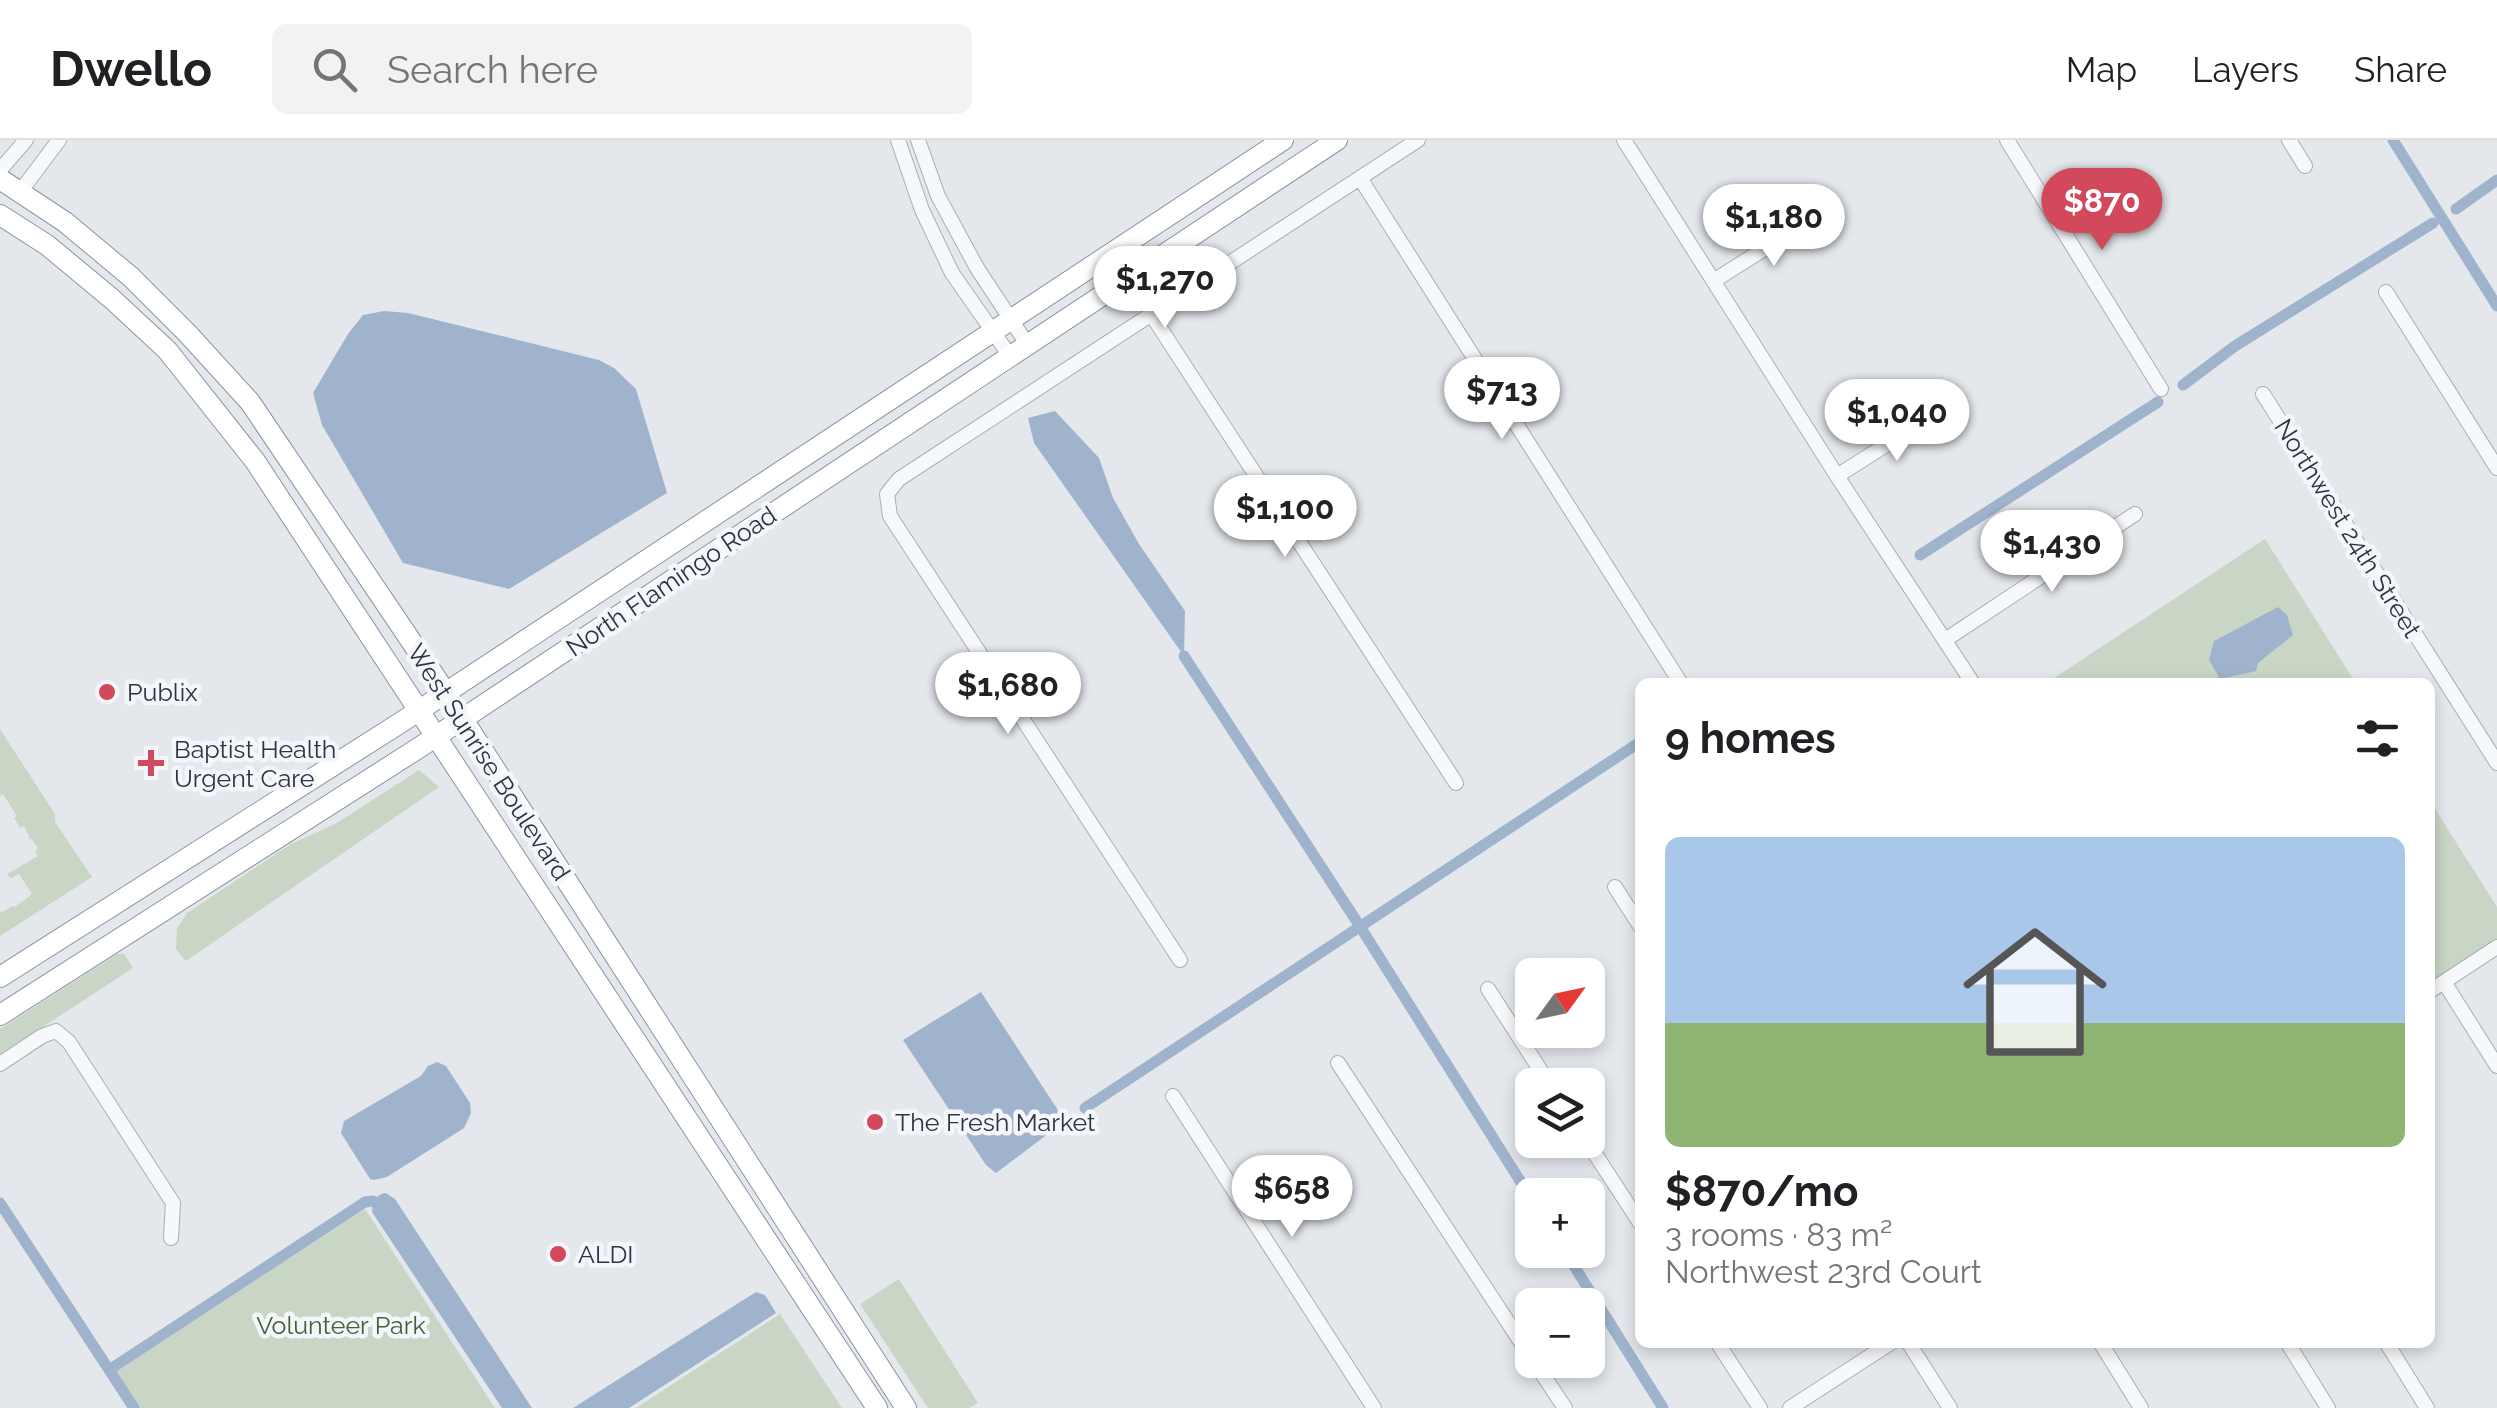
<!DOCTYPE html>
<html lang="en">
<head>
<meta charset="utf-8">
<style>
  body { margin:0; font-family:Raleway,sans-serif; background:#f2f2f2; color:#202124; height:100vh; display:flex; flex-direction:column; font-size:38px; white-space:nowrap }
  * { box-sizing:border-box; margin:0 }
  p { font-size:32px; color:#757577 }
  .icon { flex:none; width:55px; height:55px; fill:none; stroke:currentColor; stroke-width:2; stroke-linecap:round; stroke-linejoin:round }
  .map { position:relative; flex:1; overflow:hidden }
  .side { position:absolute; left:1635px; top:538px; width:800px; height:670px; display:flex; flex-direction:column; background:#fff; border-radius:15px; box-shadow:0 5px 15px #0003 }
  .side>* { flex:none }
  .needle { width:65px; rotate:57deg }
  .controls { position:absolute; left:1515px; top:818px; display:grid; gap:20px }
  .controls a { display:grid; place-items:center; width:90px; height:90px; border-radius:15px; background:#fff; box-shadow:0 5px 15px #0003; font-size:50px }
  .price { position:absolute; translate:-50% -85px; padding:0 22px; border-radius:35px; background:#fff; color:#222; font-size:32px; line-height:65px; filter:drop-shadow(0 2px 5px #0008) }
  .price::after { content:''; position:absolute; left:50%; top:60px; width:30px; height:22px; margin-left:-15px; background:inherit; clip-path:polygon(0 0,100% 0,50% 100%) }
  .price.selected { background:#d1495b; color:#fff }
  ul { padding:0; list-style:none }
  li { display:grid; align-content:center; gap:20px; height:530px; padding:0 30px }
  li+li { border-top:2px solid #e0e0e0 }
  li span { display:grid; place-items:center; height:310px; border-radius:15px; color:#555 }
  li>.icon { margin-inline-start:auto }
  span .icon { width:180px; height:180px; fill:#fffc; stroke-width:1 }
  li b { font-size:42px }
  h2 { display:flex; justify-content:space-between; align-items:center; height:120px; padding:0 30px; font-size:42px }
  header { display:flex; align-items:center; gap:60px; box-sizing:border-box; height:140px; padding:0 50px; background:#fff; border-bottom:2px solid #e0e0e0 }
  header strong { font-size:48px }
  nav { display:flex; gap:55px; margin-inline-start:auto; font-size:35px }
  .search { width:700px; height:90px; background:#f2f2f2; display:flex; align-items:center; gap:25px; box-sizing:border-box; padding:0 35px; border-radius:15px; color:#757577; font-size:38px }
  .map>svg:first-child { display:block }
  .green { fill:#c9d6c5 }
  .water { fill:#9fb4cc }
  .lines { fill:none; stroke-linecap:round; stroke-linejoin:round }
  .canal { stroke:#9fb4cc; stroke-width:11 }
  .minor-casing { stroke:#a9aeb7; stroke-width:16 }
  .highway-casing { stroke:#8b94a3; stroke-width:22 }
  .minor { stroke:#f7f8fa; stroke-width:14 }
  .highway { stroke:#fff; stroke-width:20 }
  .poi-dot { fill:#d1495b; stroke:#f4f6f9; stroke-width:4 }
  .labels { text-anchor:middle; stroke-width:9; stroke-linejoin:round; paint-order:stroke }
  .street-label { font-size:25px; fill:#2b3445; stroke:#f4f6f9 }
  .poi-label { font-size:25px; fill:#2b3445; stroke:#f4f6f9; text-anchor:start }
  .park-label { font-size:25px; fill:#3f6138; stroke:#f4f6f9 }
</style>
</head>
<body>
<header>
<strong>Dwello</strong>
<div class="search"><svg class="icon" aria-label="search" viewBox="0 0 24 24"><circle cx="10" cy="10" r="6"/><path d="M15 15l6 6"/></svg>Search here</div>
<nav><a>Map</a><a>Layers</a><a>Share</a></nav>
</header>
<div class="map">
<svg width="2497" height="1268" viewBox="0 0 2497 1268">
  <rect width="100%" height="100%" fill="#e4e7ec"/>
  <path class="green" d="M2265 399 2355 542H2048Z
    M0 589 55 674V682L92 737 0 796V771L2 772 13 766 15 767 32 754 19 734 11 738 7 734 38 716 35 711 38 708 32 699H30L24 686 20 688 14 678 17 676 3 654 0 656Z
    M419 630 439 647 186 821 176 809 177 789 187 773 291 704 337 683Z
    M2430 661 2497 767V799L2430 842Z
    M117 814H124L133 828 0 915V889Z
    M365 1069 495 1268H135L113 1234Z
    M899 1139 978 1263 969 1268H928L860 1164Z
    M780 1174 842 1268H636Z"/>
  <path class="water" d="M384 171 408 173 599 220 614 228 636 249 667 353 509 449 403 423 322 285 313 253 348 194 363 175Z
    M1055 271 1099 318 1113 358 1139 404 1185 471 1184 516 1034 303 1028 278Z
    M2278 467 2287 475 2293 495 2258 523 2256 531 2220 539 2209 520 2214 501Z
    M981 852 1065 981 996 1033 986 1025 903 900Z
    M437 922 446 926 470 963 471 973 464 988 387 1037 374 1040 370 1039 341 993 344 981 421 936 428 926Z
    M386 1053 395 1059 532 1268H502L372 1072 373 1061 381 1054Z
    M756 1152 765 1155 776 1173 629 1268H573Z"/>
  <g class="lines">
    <path class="canal" d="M2393 0 2497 166
      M2456 69 2497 40
      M2183 245 2235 206 2433 83
      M1920 415 2158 262
      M1184 516 1361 788 1532 1060
      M1085 968 1640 602
      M0 1063 134 1268
      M1564 1110 1663 1268
      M109 1230 365 1062 373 1061 383 1066"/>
    <defs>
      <path id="minor" d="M898 0 922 70 952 133 1010 216
        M918 0 938 56 977 128 1027 204
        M1624 0 1837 336 1972 542
        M2007 0 2161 249
        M2289 0 2305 26
        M0 30 26 0
        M1360 38 1680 542
        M20 52 59 0
        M1715 140 1810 80
        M2386 152 2497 328
        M1151 174 1456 643
        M2263 254 2497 623
        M1837 336 1933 275
        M1945 500 2135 374
        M1615 747 1640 786
        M1180 820 890 376 887 354 899 339 1418 0
        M2444 842 2497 926
        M1488 849 1550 945
        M2430 851 2497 807
        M1338 923 1532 1219
        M0 924 42 896 56 891 69 902 173 1063 171 1098
        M1173 956 1374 1268
        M1586 1000 1640 1083
        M1717 1202 1760 1268
        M1908 1202 1950 1268
        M2100 1202 2141 1268
        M2287 1202 2328 1268
        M2386 1202 2427 1268
        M1533 1220 1565 1268
        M1790 1268 1892 1202"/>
      <path id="highway" d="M0 39 65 82 131 137 188 194 250 262 446 553 906 1268
        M0 75 47 105 112 159 167 210 255 321 877 1268
        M0 837 400 583 1283 0
        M0 875 417 609 1337 0"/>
    </defs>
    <use href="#minor" class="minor-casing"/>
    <use href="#highway" class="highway-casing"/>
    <use href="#minor" class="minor"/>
    <use href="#highway" class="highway"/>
  </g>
  <g class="poi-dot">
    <circle cx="107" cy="552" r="10"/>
    <path d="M146 608h10v10h10v10h-10v10h-10v-10h-10v-10h10z"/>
    <circle cx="875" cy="982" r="10"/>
    <circle cx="558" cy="1114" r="10"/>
  </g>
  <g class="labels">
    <g class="street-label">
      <text transform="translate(2348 388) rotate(58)" y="9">Northwest 24th Street</text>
      <text transform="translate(671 441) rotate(-34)" y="9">North Flamingo Road</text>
      <text transform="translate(489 622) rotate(57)" y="9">West Sunrise Boulevard</text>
    </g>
    <g class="poi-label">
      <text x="127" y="561">Publix</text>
      <text x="174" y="618">Baptist Health<tspan x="174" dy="29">Urgent Care</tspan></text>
      <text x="895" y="991">The Fresh Market</text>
      <text x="578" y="1123">ALDI</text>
    </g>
    <g class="park-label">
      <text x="341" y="1194">Volunteer Park</text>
    </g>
  </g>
</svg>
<div class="controls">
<a><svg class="needle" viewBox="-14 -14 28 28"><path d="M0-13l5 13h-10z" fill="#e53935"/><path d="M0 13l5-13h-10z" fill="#757577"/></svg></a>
<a><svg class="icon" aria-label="layers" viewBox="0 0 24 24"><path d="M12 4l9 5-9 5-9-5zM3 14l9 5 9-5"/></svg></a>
<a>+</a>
<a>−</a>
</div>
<b class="price selected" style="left:2102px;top:113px">$870</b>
<b class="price" style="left:1774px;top:129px">$1,180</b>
<b class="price" style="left:1165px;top:191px">$1,270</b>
<b class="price" style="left:1502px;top:302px">$713</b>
<b class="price" style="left:1897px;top:324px">$1,040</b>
<b class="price" style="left:1285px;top:420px">$1,100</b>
<b class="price" style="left:2052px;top:455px">$1,430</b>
<b class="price" style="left:1008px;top:597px">$1,680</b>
<b class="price" style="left:1292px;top:1100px">$658</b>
<section class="side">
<h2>9 homes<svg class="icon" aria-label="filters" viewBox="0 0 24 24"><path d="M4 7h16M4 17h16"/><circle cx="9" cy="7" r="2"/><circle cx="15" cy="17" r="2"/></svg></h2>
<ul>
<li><span style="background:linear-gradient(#a9c7e8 60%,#8fb573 0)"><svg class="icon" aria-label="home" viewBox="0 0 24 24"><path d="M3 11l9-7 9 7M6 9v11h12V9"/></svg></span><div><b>$870/mo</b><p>3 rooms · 83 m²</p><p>Northwest 23rd Court</p></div></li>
</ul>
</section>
</div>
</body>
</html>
